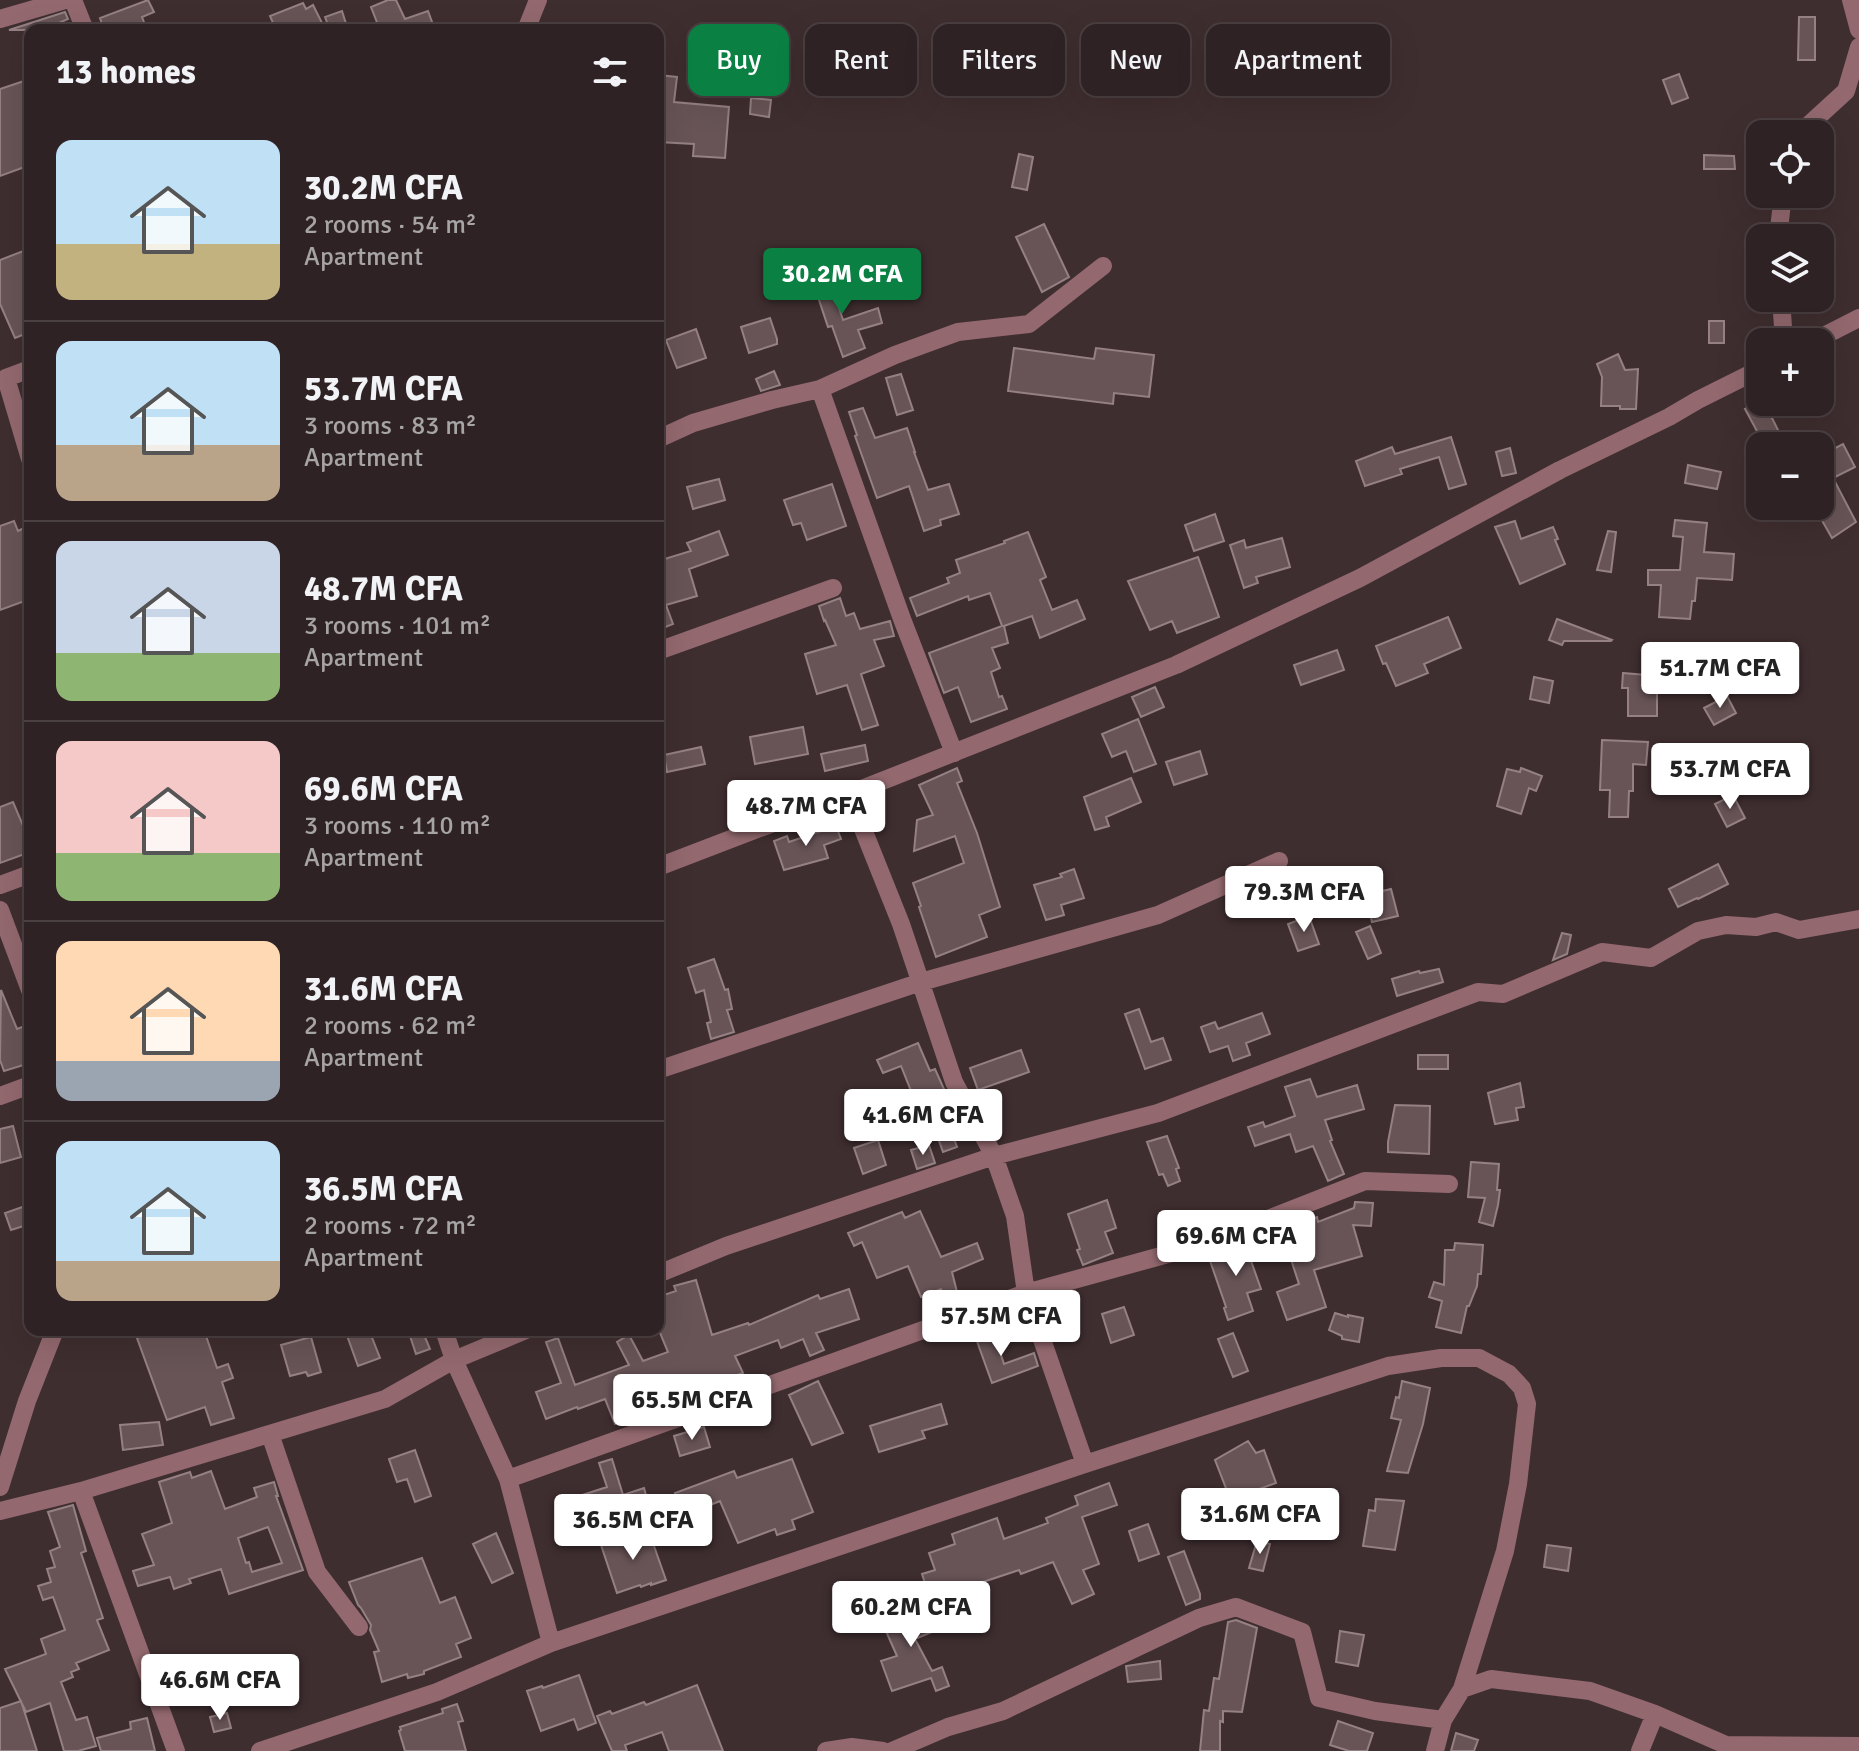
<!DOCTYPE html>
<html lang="en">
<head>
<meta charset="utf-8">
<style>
  body { margin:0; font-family:Signika,sans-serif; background:#3b2f31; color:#f1f3f6; height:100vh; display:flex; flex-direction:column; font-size:30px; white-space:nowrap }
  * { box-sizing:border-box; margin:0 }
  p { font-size:26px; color:#a7a4a6 }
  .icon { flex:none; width:44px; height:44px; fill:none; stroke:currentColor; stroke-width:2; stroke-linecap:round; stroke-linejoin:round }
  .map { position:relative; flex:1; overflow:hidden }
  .side { position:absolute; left:24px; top:24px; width:640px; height:1312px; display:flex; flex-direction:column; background:#2f2224; border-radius:16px; box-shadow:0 8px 32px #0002,0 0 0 2px #4a3f41 }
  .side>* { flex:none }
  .top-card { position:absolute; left:688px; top:24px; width:760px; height:72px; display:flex; gap:16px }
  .tools { position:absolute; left:1746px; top:120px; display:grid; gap:16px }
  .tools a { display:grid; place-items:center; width:88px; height:88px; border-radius:16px; background:#2f2224; box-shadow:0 8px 32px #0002,0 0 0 2px #4a3f41; font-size:40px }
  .price { position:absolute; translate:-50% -68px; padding:0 18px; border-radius:8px; background:#fff; color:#222; font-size:26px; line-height:52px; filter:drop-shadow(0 2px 4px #0008) }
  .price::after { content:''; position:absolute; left:50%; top:48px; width:24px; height:18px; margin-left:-12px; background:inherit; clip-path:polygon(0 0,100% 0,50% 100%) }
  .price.selected { background:#0b8043; color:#fff }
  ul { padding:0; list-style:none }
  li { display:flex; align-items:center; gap:24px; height:200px; padding:0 32px }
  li+li { border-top:2px solid #4a3f41 }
  li span { display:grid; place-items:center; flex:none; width:224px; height:160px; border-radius:16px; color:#555 }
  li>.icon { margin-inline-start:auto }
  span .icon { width:96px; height:96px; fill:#fffc; stroke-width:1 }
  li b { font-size:34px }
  h2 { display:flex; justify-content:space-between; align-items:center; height:96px; padding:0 32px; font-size:34px }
  .tag { padding:0 28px; border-radius:16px; background:#2f2224; box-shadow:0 8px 32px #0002,0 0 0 2px #4a3f41; font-size:28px; line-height:72px }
  .tag.selected { background:#0b8043; color:#fff }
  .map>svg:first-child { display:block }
  .building { fill:#685457; stroke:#958083; stroke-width:2; fill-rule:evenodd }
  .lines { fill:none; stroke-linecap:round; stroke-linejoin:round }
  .minor { stroke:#93696f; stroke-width:18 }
</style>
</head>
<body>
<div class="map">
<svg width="1859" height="1751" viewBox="0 0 1859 1751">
  <rect width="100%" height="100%" fill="#3f2e30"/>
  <path class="building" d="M148 0 154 12 142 17 147 30H104L100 18Z
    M388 0H396L405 19 428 11 435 30H380L371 7Z
    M303 3 306 9 313 5 322 23 304 30H276L270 16Z
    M342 11 348 30H330L325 17Z
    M65 12 68 19 54 25 56 30H9Z
    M1799 17H1815V60H1798Z
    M1679 74 1688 98 1672 104 1663 80Z
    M658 75 677 77 674 102 729 107 725 158 693 156 694 144 658 142Z
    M30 79V165L0 176V89Z
    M751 98 771 100 769 117 750 114Z
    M1019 154 1033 157 1027 190 1012 187Z
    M1704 155 1734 156 1735 169H1704Z
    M1044 224 1069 277 1042 292 1016 237Z
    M26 250 30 260V332L15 338 0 304V260Z
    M826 268 843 320 878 308 882 323 858 330 865 348 843 357 832 326 828 327 810 273Z
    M809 269 814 285 788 293 782 277Z
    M770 318 777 339V344L749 353 741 327Z
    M1709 321H1724V343H1709Z
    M696 329 706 358 677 368 666 340Z
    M1014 348 1094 359 1096 348 1154 355 1149 397 1114 393 1113 404 1008 391Z
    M1618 354 1625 370 1638 369 1636 409H1620V406H1601L1602 377 1597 364Z
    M774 371 780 385 761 391 756 379Z
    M901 374 913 410 897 415 886 378Z
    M1760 401 1764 402 1786 446H1765L1745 409Z
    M863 408 875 438 907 428 915 452H914L928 490 949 484 959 514 940 520 941 525 924 531 909 486 877 498 855 436 857 435 849 412Z
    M1451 437 1466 484 1449 489 1439 457 1400 469 1402 474 1365 486 1356 461 1392 447 1395 454Z
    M1843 444 1855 467 1833 478 1856 522 1832 538 1820 517V452L1822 455Z
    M1510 448 1516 473 1502 476 1496 452Z
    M1688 465 1721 472 1717 489 1685 483Z
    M719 479 725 500 693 509 687 487Z
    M832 484 846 526 807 540 801 523 793 525 784 500Z
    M1215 514 1224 541 1194 551 1185 525Z
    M1675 520 1707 523 1704 552 1734 554 1732 580 1697 578 1695 601H1692L1690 619 1659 617 1661 585H1648V570H1680L1683 537 1673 536Z
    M14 521 18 531 30 525V599L0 610V526Z
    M1515 521 1521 539 1553 527 1558 539 1555 540 1565 564 1520 584 1495 527Z
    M719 531 728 555 689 569 697 596 666 605 673 624 658 630V561L691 551 687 543Z
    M1608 531 1616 532 1611 572 1597 570Z
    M1028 532 1046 577 1040 580 1052 610 1077 600 1085 619 1040 638 1032 616 1004 626 1008 643 992 648 1000 668 991 672 999 697 1002 696 1007 709 971 722 958 687 944 693 929 653 1002 626 990 593 969 600 968 596 917 616 910 598 949 583 947 578 960 573 956 560 1005 543 1004 541Z
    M1282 538 1290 567 1256 577 1258 583 1244 588 1230 545 1244 540 1246 548Z
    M1198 557 1219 617 1177 633 1172 621 1150 630 1128 581Z
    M840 598 846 616 854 613 860 629 890 621 894 636 874 640 884 666 861 674 878 725 862 730 847 685 817 694 805 654 836 645 825 620 824 621 819 606Z
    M1448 617 1461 648 1424 664 1428 673 1396 686 1386 663 1383 664 1376 646Z
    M1557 619 1612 640 1611 641H1564L1562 645 1549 640Z
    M1788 643 1796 657 1771 670 1764 656Z
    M1337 650 1344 670 1301 685 1294 665Z
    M1623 673 1670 677 1669 691H1657V716H1628V688H1622Z
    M1534 677 1553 681 1549 703 1530 699Z
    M1155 687 1164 707 1141 717 1132 697Z
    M1727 696 1736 713 1714 725 1704 708Z
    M1138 719 1156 764 1134 772 1126 751 1112 757 1102 734Z
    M803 727 808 754 755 764 750 737Z
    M1602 740 1648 742 1646 765 1633 764V791H1629L1628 817H1609L1610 790H1600Z
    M865 745 868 761 825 771 821 754Z
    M701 747 705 764 667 772 664 755Z
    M1200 751 1207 774 1174 785 1166 762Z
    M957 768 962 781 957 783 977 833 1000 907 979 915 987 937 936 957 919 907 921 906 913 883 964 863 955 836 914 851 917 820 933 815 919 785Z
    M1521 768 1542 776 1536 791 1529 788 1521 814 1497 806 1507 769 1520 772Z
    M1131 778 1141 802 1106 817 1109 826 1095 830 1084 797Z
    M1733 795 1745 818 1727 827 1715 804Z
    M13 802 30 842V852L0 863V807Z
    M836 826 841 839 824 845 828 858 784 870 774 841 787 836 789 842Z
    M1718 864 1728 884 1698 899 1697 898 1678 907 1669 889Z
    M1074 869 1084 898 1061 905 1064 915 1046 920 1034 885 1062 877 1060 874Z
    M1355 878 1359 894 1345 897 1341 882Z
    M1391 889 1398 916 1372 922 1365 895Z
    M1309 916 1319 944 1298 951 1288 924Z
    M1370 926 1381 953 1368 959 1356 932Z
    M1562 933 1571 935 1567 954 1553 960Z
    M714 959 725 990 728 989 732 1009 727 1010 734 1032 711 1039 707 1023 711 1022 704 990 696 993 688 968Z
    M1439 969 1443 982 1397 996 1392 979 1419 971 1420 973Z
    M1 990 17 1029 25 1026 30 1041V1063L4 1071 0 1060Z
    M1139 1009 1151 1042 1163 1038 1171 1060 1145 1069 1125 1014Z
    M1262 1013 1270 1034 1246 1043 1250 1055 1233 1061 1228 1046 1210 1052 1201 1027 1215 1022 1218 1029Z
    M918 1043 930 1071 935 1069 948 1098 900 1117 892 1098 911 1091 901 1066 883 1073 877 1060Z
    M1021 1050 1029 1072 978 1090 970 1068Z
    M1418 1055H1448V1069H1418Z
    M1310 1079 1317 1097 1357 1085 1364 1109 1325 1120 1332 1140 1330 1141 1344 1174 1328 1181 1313 1146 1296 1152 1290 1134 1255 1146 1248 1127 1263 1122 1265 1127 1295 1116 1285 1087Z
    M1520 1083 1524 1107 1516 1108 1518 1120 1495 1124 1488 1093Z
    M1395 1105 1430 1106 1429 1154 1388 1152V1142Z
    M13 1126 21 1157 0 1163V1129Z
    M952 1133 957 1147 943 1152 938 1138Z
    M1167 1136 1179 1168 1176 1169 1180 1181 1168 1186 1163 1174 1159 1175 1147 1142Z
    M878 1140 886 1165 863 1174 854 1148Z
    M929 1145 935 1163 917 1169 911 1150Z
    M1471 1162 1499 1164 1497 1190H1500L1498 1205 1493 1226 1479 1222 1485 1198 1468 1197Z
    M1107 1200 1116 1228 1105 1232 1113 1253 1083 1265 1077 1250 1080 1249 1068 1214Z
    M1355 1202 1373 1203 1371 1226 1353 1225 1362 1256 1314 1270 1326 1307 1287 1320 1277 1292 1299 1284 1281 1229 1317 1217 1318 1222 1354 1208Z
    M25 1206 30 1224 11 1230 5 1213Z
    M920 1211 941 1257 977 1243 983 1259 952 1272 960 1304 946 1309 941 1289 921 1297 908 1266 877 1278 862 1242 854 1246 848 1233 902 1212 905 1218Z
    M1249 1240 1254 1256 1250 1258 1261 1289 1247 1293 1253 1311 1228 1320 1224 1308 1226 1307 1208 1255Z
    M1455 1243 1483 1245 1481 1274H1478L1477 1286 1469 1306H1467L1461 1333 1436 1327 1442 1301 1429 1297 1434 1282 1444 1285 1445 1250H1454Z
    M696 1280 712 1335 748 1323 749 1325 818 1295 820 1299 849 1289 859 1319 816 1333 824 1350 810 1356 803 1339 781 1348 778 1340 735 1356 743 1373 693 1390 694 1393 615 1424 605 1399 578 1409 577 1407 546 1419 536 1392 561 1383 546 1342 558 1338 575 1385 629 1365 617 1342 629 1335 643 1361 668 1352 658 1328V1297L676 1291 674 1286Z
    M1124 1307 1134 1335 1111 1343 1102 1314Z
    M1335 1313 1348 1317V1315L1363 1318 1359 1342 1342 1339V1336L1329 1330Z
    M992 1328 1004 1364 1034 1353 1038 1366 992 1383 974 1333Z
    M161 1330H204L217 1368 228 1364 233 1378 222 1382 234 1418 211 1425 205 1407 167 1420 137 1338Z
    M345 1330H369L380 1358 358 1366Z
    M408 1330H422L430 1349 416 1354Z
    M1233 1333 1248 1371 1233 1377 1218 1339Z
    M311 1337 321 1372 308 1376 306 1372 290 1376 281 1345Z
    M818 1381 843 1433 812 1445 789 1395Z
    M1402 1381 1430 1388 1423 1424 1408 1473 1387 1471 1401 1420 1391 1418 1396 1397 1399 1398Z
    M941 1404 947 1424 922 1431 925 1438 879 1452 870 1426Z
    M159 1422 163 1445 123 1450 120 1425Z
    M704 1427 710 1447 680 1456 674 1436Z
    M1248 1441 1256 1453 1264 1450 1276 1483 1245 1494 1244 1491 1229 1496 1215 1460Z
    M415 1450 431 1496 415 1502 407 1479 397 1482 389 1459Z
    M612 1459 623 1495 644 1488 648 1502 578 1525 570 1499 607 1487 599 1463Z
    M792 1459 813 1512 792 1520 795 1529 777 1535 775 1529 738 1543 720 1501 683 1516 675 1493 734 1471 737 1478Z
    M211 1471 225 1509 257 1497 254 1488 274 1482 278 1496H276L303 1570 229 1594 221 1569 189 1579 191 1583 174 1589 170 1577 138 1586 133 1571 154 1565 142 1534 172 1523 159 1482 190 1472 192 1478ZM268 1527 282 1563 252 1572 249 1562 246 1563 238 1538Z
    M1109 1483 1117 1505 1082 1517 1099 1564 1083 1570 1094 1594 1072 1604 1053 1562 1021 1574 1019 1570 977 1584 979 1590 932 1605 922 1574 935 1570 929 1553 955 1544 952 1534 997 1518 1004 1539 1048 1523 1046 1518 1078 1505 1075 1496Z
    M1376 1499 1404 1501 1395 1550 1363 1546 1369 1510 1375 1511Z
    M73 1505 86 1551 81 1553 103 1618 97 1620 109 1650 76 1663 79 1669 71 1672 73 1677 61 1682 76 1720 87 1717 96 1746 78 1751H64L50 1703 26 1712 5 1669 46 1654 41 1639 65 1630 53 1597 43 1600 38 1586 51 1582 47 1569 55 1567 50 1551 60 1547 48 1512Z
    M686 1515 693 1536 680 1540 673 1519Z
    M1148 1524 1159 1554 1139 1561 1129 1531Z
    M648 1529 666 1580 651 1585V1583L641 1587 640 1585 617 1593 601 1545Z
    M496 1533 513 1573 492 1583 473 1544Z
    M1257 1541 1270 1544 1263 1571 1249 1568Z
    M1547 1545 1571 1548 1568 1571 1544 1567Z
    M1184 1551 1200 1594V1599L1186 1605 1168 1557Z
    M422 1558 440 1603 455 1597 471 1638 456 1644 461 1657 424 1671V1674L408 1678 407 1674 382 1682 374 1652 379 1651 370 1630 371 1625 361 1608 358 1605 349 1582Z
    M927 1602 939 1629 915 1639 932 1671 942 1667 949 1686 936 1691 931 1678 892 1691 881 1661 897 1656 881 1620Z
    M1236 1620 1257 1628 1242 1712 1223 1711V1722L1220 1721V1751H1200L1204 1710 1209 1711 1214 1678 1219 1679 1228 1622Z
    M1340 1631 1364 1635 1358 1666 1336 1662Z
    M1160 1661 1161 1679 1128 1682 1126 1666Z
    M579 1675 596 1723 578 1730 574 1719 541 1731 527 1691 542 1686 543 1688Z
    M697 1685 723 1751H669L662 1732 625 1745 627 1751H612L597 1716 610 1711 612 1714 644 1702 646 1705Z
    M21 1701 37 1751H0V1708Z
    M457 1704 463 1721 458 1722 466 1751H405L399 1731 401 1730 400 1727 443 1713 442 1709Z
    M227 1713 231 1728 214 1732 210 1717Z
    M147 1718 155 1751H101L97 1738 131 1729 130 1722Z
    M1338 1721 1373 1733 1367 1751H1349L1330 1745Z
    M1456 1733 1478 1740 1474 1751H1451Z"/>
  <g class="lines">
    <path class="minor" d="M73 0 85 30
      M1851 0 1859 30
      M0 19 65 0
      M526 30 538 0
      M1799 134 1846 91 1859 47
      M1778 238 1783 194
      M1781 298 1784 342
      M1812 342 1859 318
      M30 369 6 378 30 459
      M820 389 902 619 954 753
      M658 439 693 423 772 400 820 389 895 355 958 332 1029 324 1103 266
      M658 651 833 588
      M849 794 901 924 954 1082 994 1156 1015 1216 1026 1293 1085 1464
      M658 867 849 794 1176 665 1360 578 1560 470 1669 417 1698 400 1760 369
      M0 885 30 874
      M0 910 30 990
      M658 1070 921 982 1158 915 1279 861
      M0 1096 30 1085
      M658 1274 726 1246 994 1156 1158 1113 1478 992 1503 994 1602 952 1651 958 1698 931 1726 925 1756 927 1776 922 1799 930 1859 919
      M444 1330 454 1360 508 1479 551 1643
      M270 1434 317 1572 359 1627
      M508 1479 1026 1293 1201 1245 1365 1181 1449 1184
      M0 1487 27 1401 55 1330
      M81 1491 176 1751
      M0 1511 81 1491 385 1399 454 1360 526 1330
      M260 1751 437 1692 551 1643 1085 1464 1388 1366 1441 1358H1479L1509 1374 1522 1388 1527 1404 1518 1484 1505 1551 1462 1689
      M826 1751 852 1747 883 1751
      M892 1751 948 1727 1003 1711 1199 1618 1236 1607 1302 1632 1319 1698 1375 1711 1443 1720 1462 1689 1491 1679 1590 1691 1655 1714 1726 1745 1859 1746
      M1435 1751 1443 1720
      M1640 1751 1655 1714"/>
  </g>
</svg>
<div class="tools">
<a><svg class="icon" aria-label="locate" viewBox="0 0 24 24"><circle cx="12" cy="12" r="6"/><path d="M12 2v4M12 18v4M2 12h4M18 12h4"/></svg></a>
<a><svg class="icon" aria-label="layers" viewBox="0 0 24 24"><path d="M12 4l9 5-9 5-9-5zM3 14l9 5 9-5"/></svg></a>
<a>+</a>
<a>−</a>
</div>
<b class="price selected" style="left:842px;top:316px">30.2M CFA</b>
<b class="price" style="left:1720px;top:710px">51.7M CFA</b>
<b class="price" style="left:1730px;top:811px">53.7M CFA</b>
<b class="price" style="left:806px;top:848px">48.7M CFA</b>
<b class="price" style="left:1304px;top:934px">79.3M CFA</b>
<b class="price" style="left:923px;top:1157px">41.6M CFA</b>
<b class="price" style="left:1236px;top:1278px">69.6M CFA</b>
<b class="price" style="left:1001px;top:1358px">57.5M CFA</b>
<b class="price" style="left:692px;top:1442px">65.5M CFA</b>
<b class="price" style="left:1260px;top:1556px">31.6M CFA</b>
<b class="price" style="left:633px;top:1562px">36.5M CFA</b>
<b class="price" style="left:911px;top:1649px">60.2M CFA</b>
<b class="price" style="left:220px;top:1722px">46.6M CFA</b>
<div class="top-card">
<a class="tag selected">Buy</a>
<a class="tag">Rent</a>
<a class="tag">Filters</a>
<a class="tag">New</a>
<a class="tag">Apartment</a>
</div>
<section class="side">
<h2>13 homes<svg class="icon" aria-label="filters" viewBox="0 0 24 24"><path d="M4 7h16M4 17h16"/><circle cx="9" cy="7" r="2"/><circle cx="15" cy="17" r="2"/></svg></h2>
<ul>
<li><span style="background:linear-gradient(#bfe0f5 65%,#c2b280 0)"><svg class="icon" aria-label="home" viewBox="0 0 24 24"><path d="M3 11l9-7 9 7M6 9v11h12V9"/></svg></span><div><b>30.2M CFA</b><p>2 rooms · 54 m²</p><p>Apartment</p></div></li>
<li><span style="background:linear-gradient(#bfe0f5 65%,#b9a48a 0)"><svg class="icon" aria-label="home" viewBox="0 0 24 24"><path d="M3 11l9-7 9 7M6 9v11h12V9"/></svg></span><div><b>53.7M CFA</b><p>3 rooms · 83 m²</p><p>Apartment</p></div></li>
<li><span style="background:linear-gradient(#c9d6e8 70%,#8fb573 0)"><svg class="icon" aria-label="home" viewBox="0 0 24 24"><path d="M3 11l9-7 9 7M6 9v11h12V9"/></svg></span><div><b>48.7M CFA</b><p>3 rooms · 101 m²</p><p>Apartment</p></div></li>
<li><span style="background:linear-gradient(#f6c9c9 70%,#8fb573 0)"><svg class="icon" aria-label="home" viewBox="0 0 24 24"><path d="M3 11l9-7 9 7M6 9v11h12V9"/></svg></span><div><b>69.6M CFA</b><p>3 rooms · 110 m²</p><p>Apartment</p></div></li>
<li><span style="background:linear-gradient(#ffd9b3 75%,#9aa5b1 0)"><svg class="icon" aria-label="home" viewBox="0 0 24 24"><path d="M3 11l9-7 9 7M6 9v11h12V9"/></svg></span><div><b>31.6M CFA</b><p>2 rooms · 62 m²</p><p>Apartment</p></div></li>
<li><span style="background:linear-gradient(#bfe0f5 75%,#b9a48a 0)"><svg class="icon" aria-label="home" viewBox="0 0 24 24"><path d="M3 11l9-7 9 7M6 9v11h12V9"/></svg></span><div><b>36.5M CFA</b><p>2 rooms · 72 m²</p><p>Apartment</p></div></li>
</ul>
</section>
</div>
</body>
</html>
